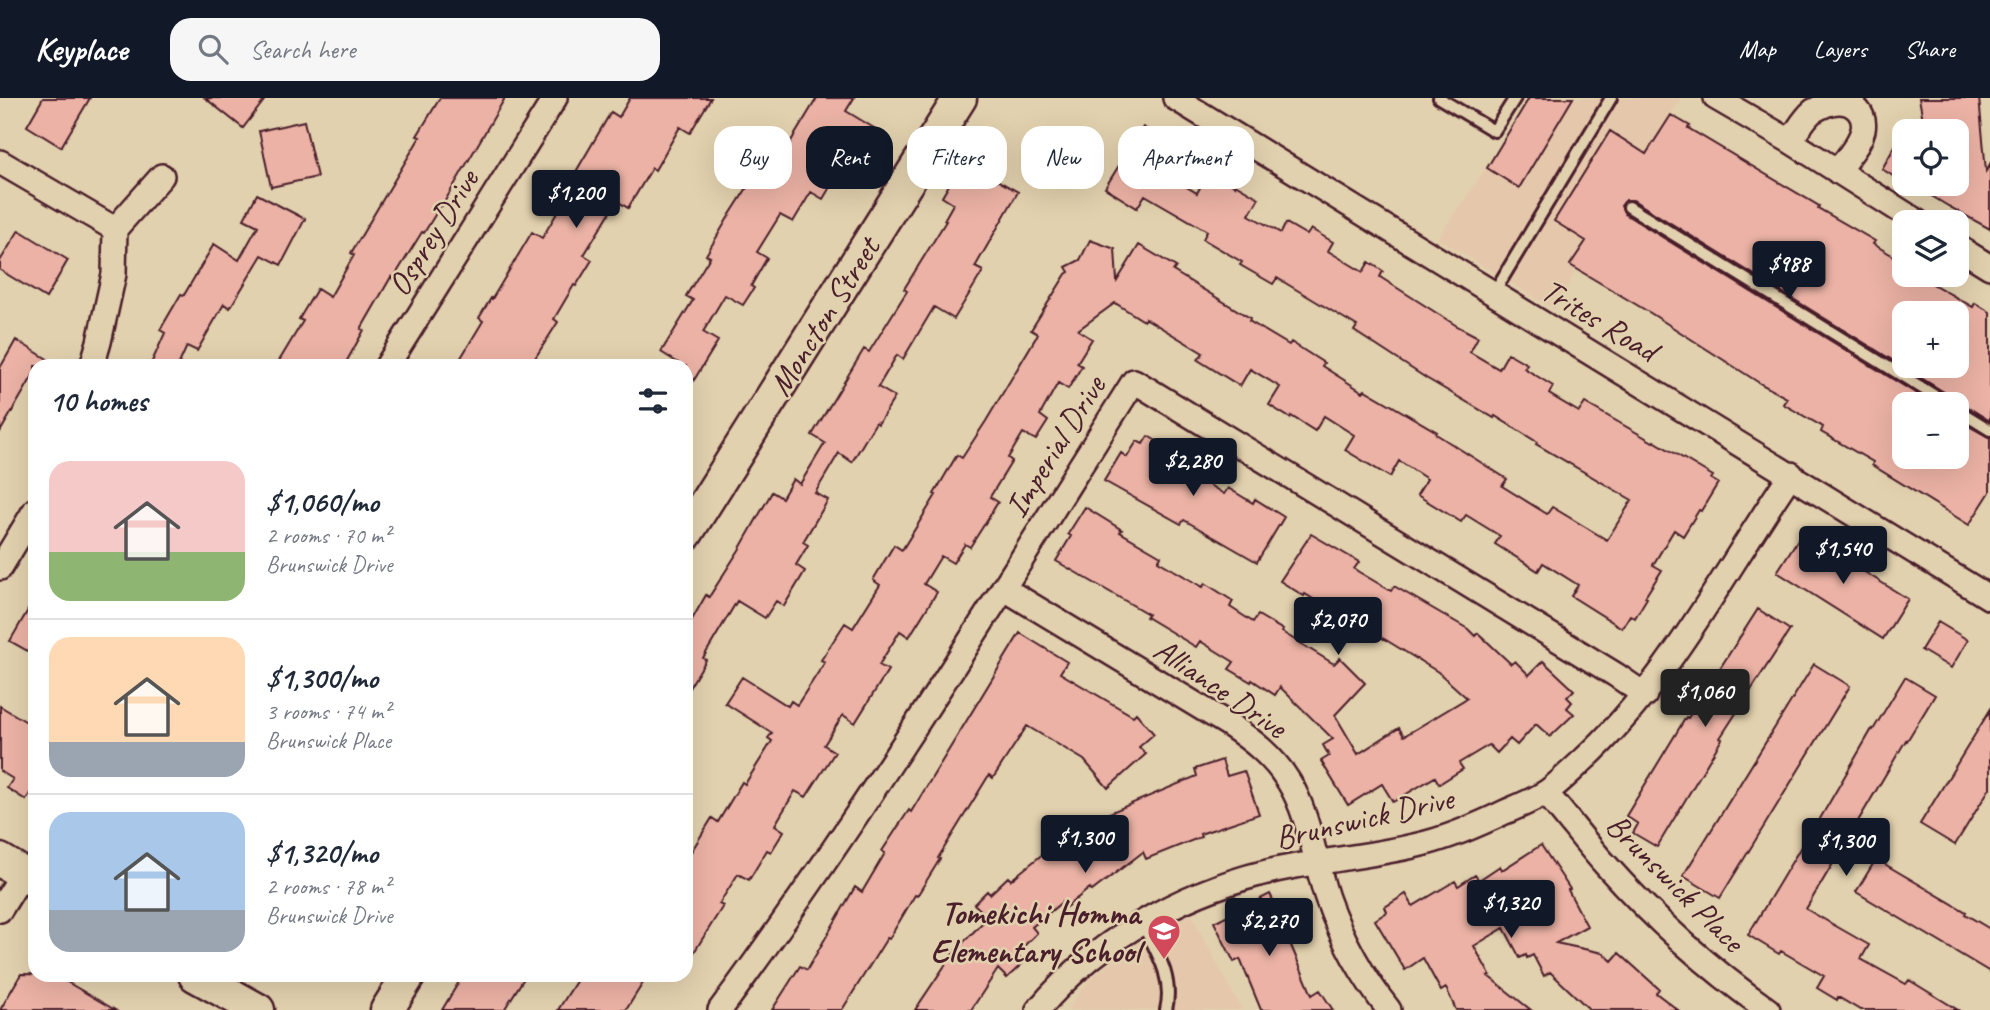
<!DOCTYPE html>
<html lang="en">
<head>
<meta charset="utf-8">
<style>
  body { margin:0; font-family:Caveat,sans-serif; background:#f6f6f7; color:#1f2937; height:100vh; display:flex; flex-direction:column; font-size:26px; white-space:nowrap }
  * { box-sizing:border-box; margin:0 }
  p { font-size:23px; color:#747a83 }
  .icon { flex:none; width:38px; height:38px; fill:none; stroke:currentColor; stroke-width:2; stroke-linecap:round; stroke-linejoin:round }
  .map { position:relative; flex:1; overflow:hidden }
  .panel { position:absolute; left:28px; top:261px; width:665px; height:623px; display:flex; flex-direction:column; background:#fff; border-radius:21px; box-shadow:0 7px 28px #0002 }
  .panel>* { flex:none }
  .guide { position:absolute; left:714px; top:28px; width:665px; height:63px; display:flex; gap:14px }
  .buttons { position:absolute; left:1892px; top:21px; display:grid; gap:14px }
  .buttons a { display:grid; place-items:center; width:77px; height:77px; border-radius:14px; background:#fff; box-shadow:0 7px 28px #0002; font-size:35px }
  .price { position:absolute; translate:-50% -60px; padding:0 16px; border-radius:7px; background:#111827; color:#fff; font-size:23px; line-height:46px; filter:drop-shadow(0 2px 4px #0008) }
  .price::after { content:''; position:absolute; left:50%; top:42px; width:21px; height:16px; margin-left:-10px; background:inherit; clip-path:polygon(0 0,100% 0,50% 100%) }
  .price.current { background:#222; color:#fff }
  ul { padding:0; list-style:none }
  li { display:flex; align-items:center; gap:21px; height:175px; padding:0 21px }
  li+li { border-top:2px solid #e0e1e3 }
  li span { display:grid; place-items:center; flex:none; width:196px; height:140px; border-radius:21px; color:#555 }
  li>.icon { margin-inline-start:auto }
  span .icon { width:84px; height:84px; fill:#fffc; stroke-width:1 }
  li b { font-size:30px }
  h2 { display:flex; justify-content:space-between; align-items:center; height:84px; padding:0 21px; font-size:30px }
  .pill { padding:0 24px; border-radius:21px; background:#fff; box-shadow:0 7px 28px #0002; font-size:24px; line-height:63px }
  .pill.current { background:#111827; color:#fff }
  header { display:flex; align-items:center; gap:42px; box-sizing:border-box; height:98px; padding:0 35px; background:#111827; color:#fff }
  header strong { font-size:33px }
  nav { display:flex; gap:38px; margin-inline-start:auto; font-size:24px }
  .search { width:490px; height:63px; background:#f6f6f7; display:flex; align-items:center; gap:18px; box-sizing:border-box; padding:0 24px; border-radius:21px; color:#747a83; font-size:26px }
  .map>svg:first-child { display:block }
  .built { fill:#e5c8ab }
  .building { fill:#ebb2a5; stroke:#4a1f2b; stroke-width:2; fill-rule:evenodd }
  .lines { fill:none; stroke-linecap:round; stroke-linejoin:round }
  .lane-casing { stroke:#4a1f2b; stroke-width:16 }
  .street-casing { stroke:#4a1f2b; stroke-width:28 }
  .secondary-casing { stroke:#4a1f2b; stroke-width:37 }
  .lane { stroke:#e2d1ae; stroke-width:10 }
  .street { stroke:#e2d1ae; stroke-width:23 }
  .secondary { stroke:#e2d1ae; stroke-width:32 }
  .labels { text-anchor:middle; stroke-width:5; stroke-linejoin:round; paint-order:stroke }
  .street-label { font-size:33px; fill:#4a1f2b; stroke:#e2d1ae }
  .poi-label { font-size:33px; font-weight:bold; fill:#4a1f2b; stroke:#e2d1ae; text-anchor:end }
</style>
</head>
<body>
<header>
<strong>Keyplace</strong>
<div class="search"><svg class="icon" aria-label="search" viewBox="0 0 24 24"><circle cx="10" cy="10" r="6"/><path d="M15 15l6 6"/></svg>Search here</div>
<nav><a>Map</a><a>Layers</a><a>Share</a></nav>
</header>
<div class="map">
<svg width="1990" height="912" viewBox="0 0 1990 912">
  <rect width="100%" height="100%" fill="#e2d1ae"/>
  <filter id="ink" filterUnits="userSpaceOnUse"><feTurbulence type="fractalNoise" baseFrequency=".0143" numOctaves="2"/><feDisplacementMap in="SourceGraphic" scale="14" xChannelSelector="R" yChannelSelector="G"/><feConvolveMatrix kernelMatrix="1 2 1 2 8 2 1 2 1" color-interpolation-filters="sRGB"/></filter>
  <g filter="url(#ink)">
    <path class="built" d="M1529 0H1681L1588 149 1555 212 1437 140 1496 56Z
      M1191 816 1242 912H1067L1092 879 1133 848 1166 827Z"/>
    <path class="building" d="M43 0H90L61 49 27 28Z
      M205 0H266L243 30Z
      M440 0H505L442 108 441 107 424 135 422 134 393 181 391 179 361 231 364 232 344 268H276L303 223 299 221 317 191 330 199 354 157 351 155 420 39 417 38Z
      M630 0H711L690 35 680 29 655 72 652 70 628 110 617 103 584 157 592 162 576 188 574 187 554 221 558 224 530 268H456L483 223 479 220 491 200 492 201 532 134 542 140 578 80 574 77 611 14 619 19Z
      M817 0H854L846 13 874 30 861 51 855 47 823 101 811 94 793 124 780 117 757 154 767 160 751 188 754 190 743 207 725 197 703 234 718 243 686 295V268H683L661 254 693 202 686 198 710 159 706 157 729 118 754 79 765 86Z
      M1529 0H1573L1519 90 1487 70Z
      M1919 0H1979L1986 73 1990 66V131L1948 108 1912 86H1956V33H1925Z
      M1671 17 1690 28 1688 30 1819 108 1818 110 1875 143 1873 146 1904 164 1902 167 1904 169V177H1917L1973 209 1975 205 1990 214V323L1960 304 1955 303 1952 299 1633 102H1626L1621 108 1625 116 1933 306H1904V359H1956V321L1990 340V394L1969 427 1872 367 1873 364 1821 334 1823 329 1783 306 1787 300 1761 286 1652 216 1570 167 1586 143 1554 123 1610 33 1646 56ZM1904 215H1956V268H1904Z
      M304 23 317 79 271 89 259 33Z
      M1143 29 1165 42 1152 65 1161 70 1160 73 1197 95 1209 73 1235 88V86L1259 100 1249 117 1281 135 1286 125 1307 137 1311 131 1333 144 1328 153 1363 174 1369 164 1383 173 1380 179 1457 228 1478 239 1470 254 1499 271 1508 255 1527 266 1524 270 1553 288 1549 296 1579 314 1585 305 1653 344 1654 343 1713 378 1711 381 1718 385 1701 413 1699 412 1683 438 1674 432 1653 467 1662 472 1645 499 1647 500 1635 520 1630 517 1622 530 1571 498 1578 487 1543 465 1538 473 1495 446 1500 438 1466 417 1461 424 1417 397 1427 381 1399 363 1390 379 1345 352 1354 337 1324 318 1315 333 1291 318 1290 320 1269 307 1280 289 1250 271 1240 288 1198 262 1203 255 1145 220 1144 223 1115 205 1078 232 1092 241 1077 265 1082 268 1068 291 1058 285 1040 317 1048 323 1036 342 1023 335 1008 360 1012 363 990 399 998 404 984 427 970 449 965 446 953 465 941 458 924 486 937 494 909 539 900 533 879 567 888 572 855 625 843 617 824 647 835 654 806 699 795 693 775 727 784 733 771 754 767 752 749 782 738 776 719 806 723 808 686 867V762L712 720 718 724 742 684 745 686 772 643 768 640 772 635 725 605 742 579 788 608 791 603 797 607 825 564 821 562 845 525 853 530 880 487 873 482 894 447 902 452 936 397 934 396 957 357 962 360 986 323 1038 236 1031 232 1066 176 1069 174 1066 169 1080 162 1090 142 1115 151 1117 183 1139 147 1176 169 1173 173 1250 220 1249 223 1289 247 1291 244 1324 265 1322 268 1363 294 1365 292 1437 334 1436 336 1507 381 1502 388 1547 416 1552 409 1607 442 1632 402 1536 346 1537 344 1495 318 1494 320 1426 280 1354 233 1357 228 1277 180 1273 186 1240 167 1242 164 1203 141 1207 133 1145 97 1137 110 1105 90Z
      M1904 32V85L1882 71Z
      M963 63 1018 94 975 169 983 173 954 221 934 209 903 261 897 257 878 289 895 299 878 326 876 324 852 364 839 355 815 395 828 402 803 444 808 447 796 467 805 473 784 508 776 503 765 520 737 503 703 560 706 562 686 595V532L706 497 709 499 739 452 772 394 782 400 793 381 800 386 825 345 812 337 864 251 869 254 907 193 904 191 946 123 944 122 953 106 942 99Z
      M257 96 305 121 281 167 262 157 230 210 224 206 197 253 187 248 178 268H150L165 235 160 232 181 196 184 197 214 146 239 162 258 128 244 121Z
      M19 132 68 162 46 200 0 172V163Z
      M16 242 59 268H35V274L0 334V270Z
      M1148 338 1198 367 1193 377 1224 396 1228 390 1253 405 1255 401 1284 419 1257 464 1184 422 1181 426 1104 383 1121 355 1127 359 1137 343 1143 346Z
      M1085 409 1122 432 1120 434 1161 458 1158 463 1203 489 1205 485 1233 503 1230 509 1253 524 1258 517 1283 532 1282 534 1334 566 1340 560 1365 585 1335 617 1358 656 1399 630 1404 638 1467 600 1438 574 1386 542 1343 520 1305 496 1304 498 1280 483 1311 436 1359 464 1354 471 1391 493 1394 488 1468 531 1475 538 1478 535 1511 566 1515 563 1529 577 1543 563 1574 592 1567 599 1572 604 1567 610 1574 616 1550 639 1536 626 1517 647 1510 641 1497 655 1489 647 1459 665 1463 671 1439 686 1435 679 1393 704 1382 686 1348 707 1321 663 1329 658 1323 647 1333 641 1280 589 1275 597 1252 582 1251 584 1229 571 1234 564 1200 543 1196 549 1146 519 1148 516 1056 463 1071 438 1068 436Z
      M1802 435 1908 501 1883 541 1777 474Z
      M35 500V557L10 543Z
      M1758 511 1790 532 1720 640 1722 641 1657 749 1633 735 1638 726 1626 718 1686 619 1688 620Z
      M1938 524 1968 542 1951 570 1921 552Z
      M1020 535 1067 564 1060 575 1133 618 1136 615 1154 636 1139 649 1146 656 1108 690 1084 662 1027 628 993 680 989 677 938 760 940 761 917 798 915 797 889 841 887 840 842 912H772L800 868 807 872 855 789 862 794 885 755 882 753 909 712 911 714Z
      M1814 566 1850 588 1720 800 1683 778Z
      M1905 579 1935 597 1907 643 1906 642 1806 811 1869 847 1861 861 1906 886 1909 882 1958 912H1860L1838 899 1837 902 1817 890 1824 878 1781 853 1779 856 1748 837 1808 737 1810 738 1872 631 1873 632Z
      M0 608 35 629V687L26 702 7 690 13 681 0 673Z
      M1990 612V690L1955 747 1920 726Z
      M1222 662 1227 678 1244 673 1259 716 1200 736 1201 739 1146 761 1143 754 1092 793 1090 790 1066 809 1062 804 1032 829 1037 835 1016 856 1024 864 1007 880 998 871 971 912H915L954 854 988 819 974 806 987 793 990 796 1008 779 1011 782 1050 750 1053 753 1095 721 1197 678 1195 671Z
      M1541 747 1570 791 1568 792 1587 828 1556 845 1603 855 1612 863 1619 855 1659 891 1656 895 1678 912H1590L1550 874 1544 878 1533 857 1527 860 1526 857 1520 860 1504 830 1474 848 1490 877 1488 878 1531 912H1456L1446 890 1441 893 1423 860 1405 872 1375 822 1387 814 1385 809 1406 796 1413 808 1455 783 1458 788 1475 777 1479 782 1500 768 1502 772Z
      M1876 761 1966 814 1965 816 1990 831V874L1856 794Z
      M1270 796 1290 836 1287 838 1312 897 1320 892 1333 912H1261L1240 861 1234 864 1214 824Z
      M21 876 71 877 67 884 115 912H0Z
      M463 877H526L504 912H442Z
      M580 877H648L626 912H558Z"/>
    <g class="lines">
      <defs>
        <path id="lane" d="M1439 0 1494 33 1515 0
          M1629 109 1948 306
          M1493 196 1611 0
          M1956 311 1990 332
          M1142 825C1156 853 1174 879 1166 912"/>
        <path id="street" d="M1175 0 1990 500
          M1716 0 1790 43 1918 124
          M1790 43C1797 34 1804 20 1813 13 1820 9 1831 4 1839 4 1855 4 1866 17 1863 32 1859 49 1846 59 1838 74
          M0 64 115 131 114 176 99 244 92 268
          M115 131 162 78
          M1956 148 1990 169
          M387 268 555 0
          M0 470 35 412
          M1003 490 1228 626C1252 642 1274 659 1289 684 1309 716 1315 765 1327 800 1342 842 1362 878 1389 912
          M1546 695C1566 718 1584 743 1604 765 1653 820 1708 870 1768 912
          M0 812 23 775
          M720 912C869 710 1000 495 1134 283L1616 577 1645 597
          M1038 912C1102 835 1199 785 1296 768 1340 760 1384 756 1426 745 1453 738 1480 726 1505 714 1519 708 1535 702 1548 693 1559 685 1569 675 1580 665 1669 584 1723 475 1791 376"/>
        <path id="secondary" d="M686 436 960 0
          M0 762 35 783
          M195 877 258 912
          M387 912 409 877"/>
      </defs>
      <use href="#lane" class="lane-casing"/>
      <use href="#street" class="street-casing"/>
      <use href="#secondary" class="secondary-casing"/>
      <use href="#lane" class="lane"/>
      <use href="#street" class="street"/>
      <use href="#secondary" class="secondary"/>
    </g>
  </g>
  <defs>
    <symbol id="school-pin" viewBox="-11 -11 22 30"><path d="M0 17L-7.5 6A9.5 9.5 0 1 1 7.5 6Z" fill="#d1495b" stroke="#e2d1ae"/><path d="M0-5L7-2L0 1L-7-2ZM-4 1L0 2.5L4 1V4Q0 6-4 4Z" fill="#fff"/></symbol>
  </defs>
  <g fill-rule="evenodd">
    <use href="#school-pin" x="1145" y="814" width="38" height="52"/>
  </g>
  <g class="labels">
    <g class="street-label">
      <text transform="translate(432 134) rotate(-58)" y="12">Osprey Drive</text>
      <text transform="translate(823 218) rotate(-58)" y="12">Moncton Street</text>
      <text transform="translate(1600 221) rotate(31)" y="12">Trites Road</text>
      <text transform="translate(1054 348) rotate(-58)" y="12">Imperial Drive</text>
      <text transform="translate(1221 589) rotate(34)" y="12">Alliance Drive</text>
      <text transform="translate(1364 719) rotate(-13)" y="12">Brunswick Drive</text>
      <text transform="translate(1676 784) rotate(45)" y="12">Brunswick Place</text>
    </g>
    <g class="poi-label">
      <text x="1140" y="826">Tomekichi Homma<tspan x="1140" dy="38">Elementary School</tspan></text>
    </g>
  </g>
</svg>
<div class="buttons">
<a><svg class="icon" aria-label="locate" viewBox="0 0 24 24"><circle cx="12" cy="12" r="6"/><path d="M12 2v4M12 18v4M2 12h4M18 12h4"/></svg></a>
<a><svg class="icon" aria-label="layers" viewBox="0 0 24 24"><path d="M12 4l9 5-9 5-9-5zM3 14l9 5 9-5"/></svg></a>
<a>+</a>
<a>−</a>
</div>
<b class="price" style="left:576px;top:132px">$1,200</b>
<b class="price" style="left:1789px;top:203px">$988</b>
<b class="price" style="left:1193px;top:400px">$2,280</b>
<b class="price" style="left:1843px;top:488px">$1,540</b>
<b class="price" style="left:1338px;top:559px">$2,070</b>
<b class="price current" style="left:1705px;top:631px">$1,060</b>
<b class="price" style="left:1085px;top:777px">$1,300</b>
<b class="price" style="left:1846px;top:780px">$1,300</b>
<b class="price" style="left:1511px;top:842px">$1,320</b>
<b class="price" style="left:1269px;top:860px">$2,270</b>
<div class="guide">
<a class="pill">Buy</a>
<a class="pill current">Rent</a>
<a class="pill">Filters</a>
<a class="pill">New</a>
<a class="pill">Apartment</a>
</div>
<section class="panel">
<h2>10 homes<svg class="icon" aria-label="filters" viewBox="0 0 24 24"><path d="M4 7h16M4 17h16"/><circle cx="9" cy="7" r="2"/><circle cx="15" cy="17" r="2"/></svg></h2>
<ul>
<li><span style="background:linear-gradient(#f6c9c9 65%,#8fb573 0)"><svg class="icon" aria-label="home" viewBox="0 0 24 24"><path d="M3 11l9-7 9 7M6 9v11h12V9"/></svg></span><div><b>$1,060/mo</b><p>2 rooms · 70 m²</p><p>Brunswick Drive</p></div></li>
<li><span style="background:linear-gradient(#ffd9b3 75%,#9aa5b1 0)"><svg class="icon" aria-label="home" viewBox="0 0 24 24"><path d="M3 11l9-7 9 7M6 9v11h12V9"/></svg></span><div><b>$1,300/mo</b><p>3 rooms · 74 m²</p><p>Brunswick Place</p></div></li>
<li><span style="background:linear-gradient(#a9c7e8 70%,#9aa5b1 0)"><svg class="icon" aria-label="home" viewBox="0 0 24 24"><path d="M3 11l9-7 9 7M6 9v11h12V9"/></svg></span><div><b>$1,320/mo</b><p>2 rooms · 78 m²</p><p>Brunswick Drive</p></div></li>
</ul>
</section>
</div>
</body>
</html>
